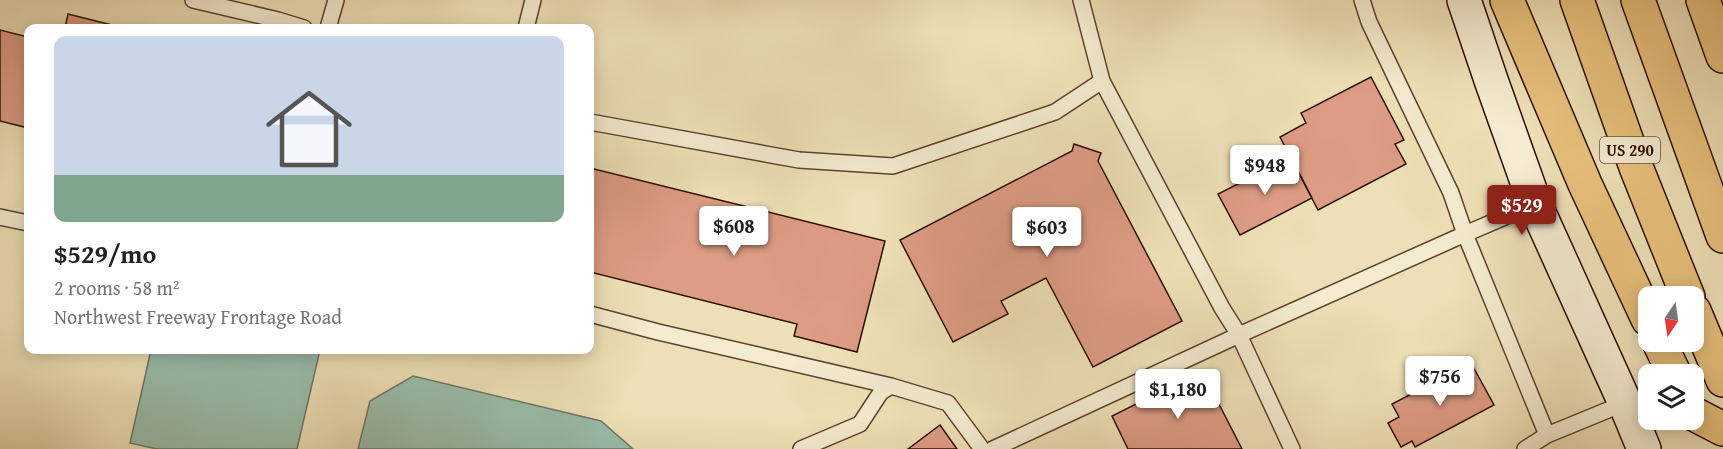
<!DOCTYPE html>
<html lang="en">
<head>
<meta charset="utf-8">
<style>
  body { margin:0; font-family:"Gentium Book Plus",serif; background:#f6f6f6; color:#222; height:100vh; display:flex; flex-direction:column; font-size:22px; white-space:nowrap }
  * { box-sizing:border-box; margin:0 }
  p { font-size:20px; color:#767676 }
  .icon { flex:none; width:33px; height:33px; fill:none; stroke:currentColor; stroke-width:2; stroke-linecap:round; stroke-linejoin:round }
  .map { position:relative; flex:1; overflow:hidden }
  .panel { position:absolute; left:24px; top:24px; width:570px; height:330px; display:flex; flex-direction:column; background:#fff; border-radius:12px; box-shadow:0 3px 15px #0003 }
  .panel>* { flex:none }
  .needle { width:39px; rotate:193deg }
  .fabs { position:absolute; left:1638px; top:286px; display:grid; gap:12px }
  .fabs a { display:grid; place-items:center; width:66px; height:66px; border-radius:12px; background:#fff; box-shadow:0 3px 15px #0003; font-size:30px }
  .price { position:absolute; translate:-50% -51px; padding:0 14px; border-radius:6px; background:#fff; color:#222; font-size:20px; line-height:39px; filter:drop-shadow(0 2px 3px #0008) }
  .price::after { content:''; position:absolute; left:50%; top:36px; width:18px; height:14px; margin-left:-9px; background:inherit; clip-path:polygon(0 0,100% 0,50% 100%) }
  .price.current { background:#8f2418; color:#fff }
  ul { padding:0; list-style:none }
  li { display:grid; align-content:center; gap:12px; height:318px; padding:0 30px }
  li span { display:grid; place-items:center; height:186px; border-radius:12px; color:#555 }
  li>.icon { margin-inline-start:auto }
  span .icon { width:108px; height:108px; fill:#fffc; stroke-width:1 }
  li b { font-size:26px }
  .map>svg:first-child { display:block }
  .water { fill:#99bdab; stroke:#6e7767; stroke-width:1.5 }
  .building { fill:#dd9c84; stroke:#2d0d00; stroke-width:1.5 }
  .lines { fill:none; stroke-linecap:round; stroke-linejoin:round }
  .lane-casing { stroke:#5d422e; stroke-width:18 }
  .secondary-casing { stroke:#2d0d00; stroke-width:36 }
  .highway-casing { stroke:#2d0d00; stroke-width:36 }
  .lane { stroke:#f4ebd0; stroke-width:15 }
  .secondary { stroke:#f4ebd0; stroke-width:33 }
  .highway { stroke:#e7c07b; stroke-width:33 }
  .labels { text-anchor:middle; stroke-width:4.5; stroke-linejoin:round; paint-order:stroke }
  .shield { fill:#f4ebd0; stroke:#69503e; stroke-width:1.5 }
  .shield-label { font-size:16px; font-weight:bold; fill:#2d0d00 }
</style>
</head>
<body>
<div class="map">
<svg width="1723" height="449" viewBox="0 0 1723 449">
  <rect width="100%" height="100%" fill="#eee0b6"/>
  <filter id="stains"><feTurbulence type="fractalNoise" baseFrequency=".00333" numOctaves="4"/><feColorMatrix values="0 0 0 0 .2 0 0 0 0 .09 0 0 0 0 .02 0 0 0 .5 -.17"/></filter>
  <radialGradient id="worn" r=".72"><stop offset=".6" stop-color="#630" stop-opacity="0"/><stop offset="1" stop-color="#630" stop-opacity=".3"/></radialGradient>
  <path class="water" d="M151 350H320L297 449H157L130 443Z
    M413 376 601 421 633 449H358L370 401Z"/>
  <path class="building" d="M68 14 124 28H65Z
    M0 30 28 37V128L0 121Z
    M1371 77 1404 140 1395 144 1406 164 1318 210 1280 137 1306 123 1301 113Z
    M1074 144 1101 153 1098 161 1182 321 1093 367 1046 278 1001 301 1008 314 953 342 900 240 1072 151Z
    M1291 157 1312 198 1240 235 1218 194Z
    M590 168 885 241 857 352 794 336 797 324 590 272Z
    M1471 363 1494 405 1415 447 1412 441 1401 447 1388 423 1399 417 1392 404Z
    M1202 371 1242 449H1128L1112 416Z
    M940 425 957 449H908Z"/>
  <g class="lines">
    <defs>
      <path id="lane" d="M193 0 278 20 304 28
        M1081 0 1102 81
        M328 28 336 0
        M526 28 533 0
        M590 122 799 160 893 166 1055 112 1102 81 1222 308 1239 335 1292 449
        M1535 204 1465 234 1547 435
        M0 217 28 223
        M590 314 658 332 891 386 881 392 860 424 801 449
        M891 386 948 403 982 449
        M993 449 1239 335 1465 234 1451 193 1369 22 1362 0
        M1525 449 1547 435 1625 403"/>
      <path id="secondary" d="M1464 0 1491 80 1535 204 1625 403 1644 449"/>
      <path id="highway" d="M1507 0 1585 184 1648 319
        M1577 0 1636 167 1688 297
        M1638 0 1723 236
        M1703 0 1723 56
        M1694 311 1723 380
        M1659 342 1675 375
        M1694 414 1723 429"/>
    </defs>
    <use href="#lane" class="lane-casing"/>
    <use href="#secondary" class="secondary-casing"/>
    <use href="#highway" class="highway-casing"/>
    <use href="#lane" class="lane"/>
    <use href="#secondary" class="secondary"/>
    <use href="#highway" class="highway"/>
  </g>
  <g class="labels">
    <rect class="shield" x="1600" y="137" width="60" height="26" rx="4.5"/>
    <g class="shield-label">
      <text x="1630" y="156">US 290</text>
    </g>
  </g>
  <rect width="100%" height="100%" filter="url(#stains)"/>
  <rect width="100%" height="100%" fill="url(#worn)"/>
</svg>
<div class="fabs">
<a><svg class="needle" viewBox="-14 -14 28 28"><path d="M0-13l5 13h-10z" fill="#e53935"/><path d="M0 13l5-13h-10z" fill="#767676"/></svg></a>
<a><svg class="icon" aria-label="layers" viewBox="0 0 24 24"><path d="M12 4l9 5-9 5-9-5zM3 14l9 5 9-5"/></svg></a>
</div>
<b class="price" style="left:1265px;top:196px">$948</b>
<b class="price current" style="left:1522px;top:236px">$529</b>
<b class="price" style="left:734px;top:257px">$608</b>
<b class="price" style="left:1047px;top:258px">$603</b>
<b class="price" style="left:1440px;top:407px">$756</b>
<b class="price" style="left:1178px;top:420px">$1,180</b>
<section class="panel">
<ul>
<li><span style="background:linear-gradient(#c9d6e8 75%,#7fa58c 0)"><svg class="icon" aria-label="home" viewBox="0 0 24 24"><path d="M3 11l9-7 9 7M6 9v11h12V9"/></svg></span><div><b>$529/mo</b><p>2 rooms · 58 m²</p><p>Northwest Freeway Frontage Road</p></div></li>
</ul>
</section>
</div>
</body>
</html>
